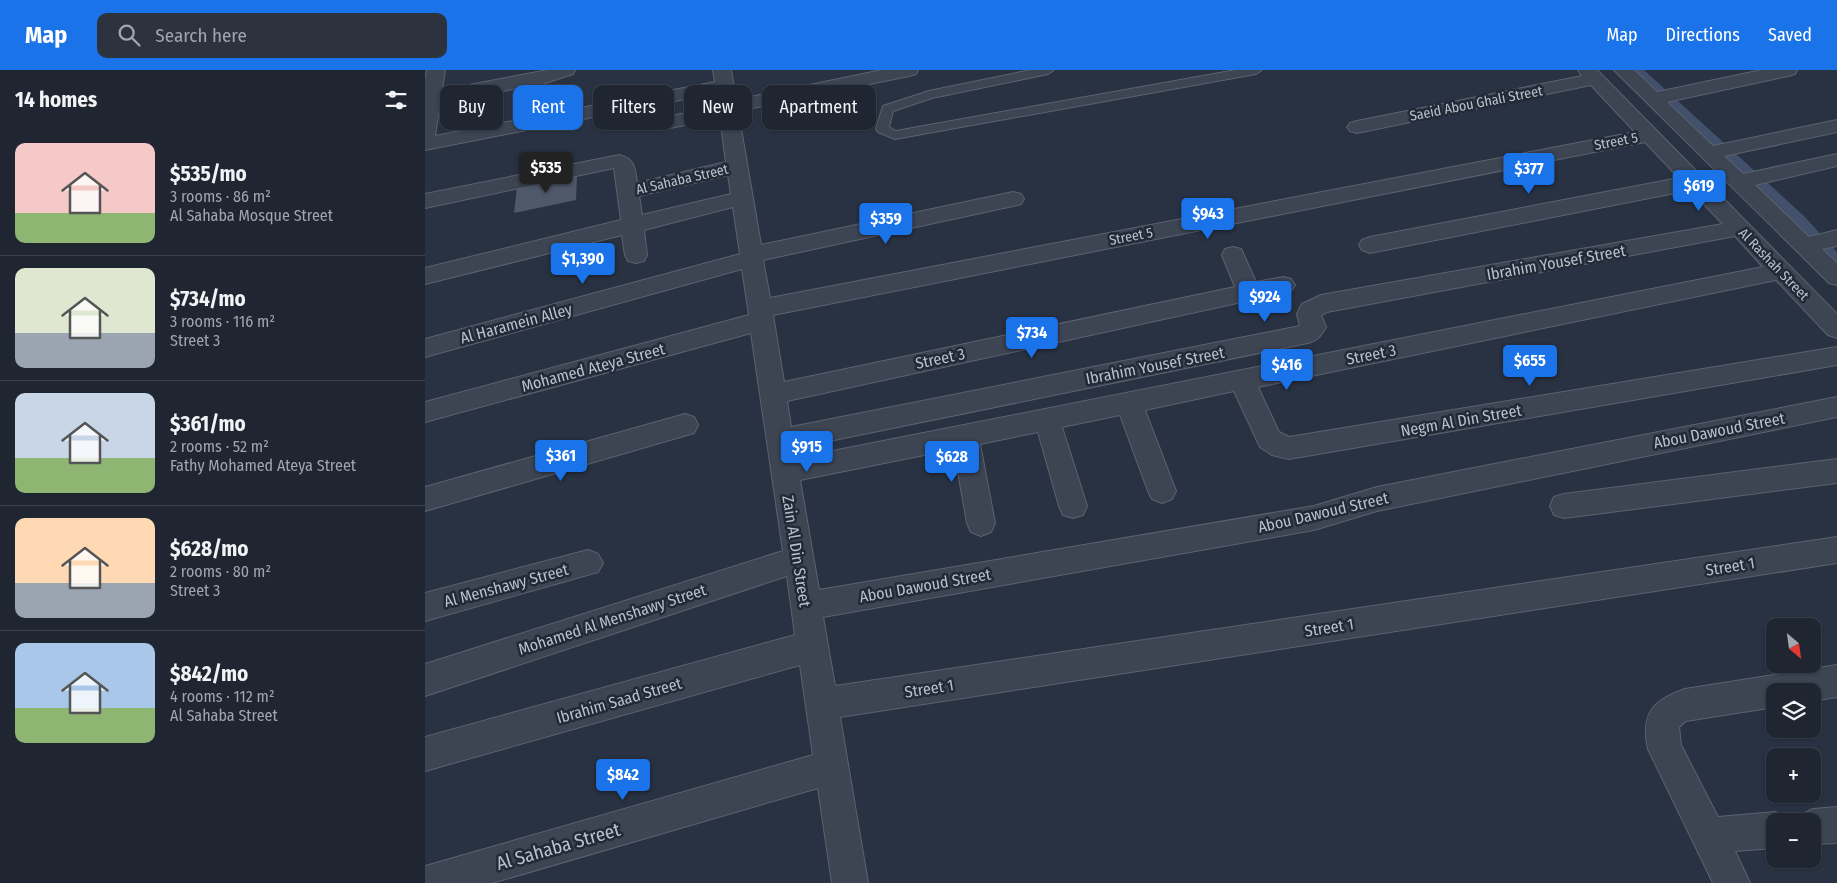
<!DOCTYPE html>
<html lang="en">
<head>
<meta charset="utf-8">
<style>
  body { margin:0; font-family:"Fira Sans Condensed",sans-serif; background:#2c323e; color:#f1f3f6; height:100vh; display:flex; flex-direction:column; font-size:19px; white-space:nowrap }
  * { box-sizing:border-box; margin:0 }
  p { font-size:16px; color:#a1a5ac }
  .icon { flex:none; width:28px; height:28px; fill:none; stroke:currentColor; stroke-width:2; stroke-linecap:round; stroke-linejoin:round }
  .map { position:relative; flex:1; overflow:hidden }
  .details { display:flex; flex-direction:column; background:#1f2632; width:425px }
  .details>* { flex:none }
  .hud { position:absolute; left:15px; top:15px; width:475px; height:45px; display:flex; gap:10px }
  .needle { width:32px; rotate:151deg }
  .fabs { position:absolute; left:1341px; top:548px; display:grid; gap:10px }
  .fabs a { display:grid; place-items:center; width:55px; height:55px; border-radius:10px; background:#1f2632; box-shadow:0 1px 4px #0004,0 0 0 1px #3c434d; font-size:25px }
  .price { position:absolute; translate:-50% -42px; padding:0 11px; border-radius:5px; background:#1a73e8; color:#fff; font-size:16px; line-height:32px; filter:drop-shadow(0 1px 2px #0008) }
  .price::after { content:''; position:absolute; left:50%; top:30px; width:15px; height:11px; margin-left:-8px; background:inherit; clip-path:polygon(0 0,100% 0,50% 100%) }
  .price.active { background:#222; color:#fff }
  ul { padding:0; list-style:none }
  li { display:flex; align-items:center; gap:15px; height:125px; padding:0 15px }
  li+li { border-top:1px solid #3c434d }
  li span { display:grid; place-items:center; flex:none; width:140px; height:100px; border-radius:10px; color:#555 }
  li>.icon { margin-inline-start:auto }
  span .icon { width:60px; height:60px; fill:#fffc; stroke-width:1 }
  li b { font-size:21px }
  h2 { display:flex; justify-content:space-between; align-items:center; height:60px; padding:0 15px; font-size:21px }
  .chip { padding:0 18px; border-radius:10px; background:#1f2632; box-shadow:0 1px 4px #0004,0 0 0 1px #3c434d; font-size:18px; line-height:45px }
  .chip.active { background:#1a73e8; color:#fff }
  header { display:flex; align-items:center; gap:30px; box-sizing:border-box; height:70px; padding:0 25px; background:#1a73e8; color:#fff }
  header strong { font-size:24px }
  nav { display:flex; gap:28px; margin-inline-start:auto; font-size:18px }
  .search { width:350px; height:45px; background:#2c323e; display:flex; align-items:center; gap:12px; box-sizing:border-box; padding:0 18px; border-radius:10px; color:#a1a5ac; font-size:19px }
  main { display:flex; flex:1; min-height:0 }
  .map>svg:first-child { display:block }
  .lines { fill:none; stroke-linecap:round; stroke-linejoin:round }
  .canal { fill:#42506b; fill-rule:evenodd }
  .building { fill:#50596a }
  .lane-casing { stroke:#5c626f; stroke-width:2 }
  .street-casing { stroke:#5c626f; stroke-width:2 }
  .lane { fill:#3d4452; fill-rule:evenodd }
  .street { fill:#3d4452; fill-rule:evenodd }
  .labels { text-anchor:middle; stroke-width:5; stroke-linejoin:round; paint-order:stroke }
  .far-street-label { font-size:14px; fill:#bbc0cb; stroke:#222937 }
  .street-label { font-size:16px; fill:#bbc0cb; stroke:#222937 }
  .near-street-label { font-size:19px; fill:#bbc0cb; stroke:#222937 }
</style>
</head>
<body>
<header>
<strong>Map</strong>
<div class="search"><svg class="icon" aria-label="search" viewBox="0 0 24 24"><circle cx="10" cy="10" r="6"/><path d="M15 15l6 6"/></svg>Search here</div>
<nav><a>Map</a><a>Directions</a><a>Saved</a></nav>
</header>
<main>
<section class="details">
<h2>14 homes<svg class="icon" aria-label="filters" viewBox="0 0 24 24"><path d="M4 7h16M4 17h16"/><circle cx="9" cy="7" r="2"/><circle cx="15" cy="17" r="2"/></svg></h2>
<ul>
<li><span style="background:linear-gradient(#f6c9c9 70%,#8fb573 0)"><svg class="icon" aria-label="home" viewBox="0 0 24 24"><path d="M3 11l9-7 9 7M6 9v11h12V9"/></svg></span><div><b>$535/mo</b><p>3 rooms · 86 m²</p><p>Al Sahaba Mosque Street</p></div></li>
<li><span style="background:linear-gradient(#dfe7d0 65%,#9aa5b1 0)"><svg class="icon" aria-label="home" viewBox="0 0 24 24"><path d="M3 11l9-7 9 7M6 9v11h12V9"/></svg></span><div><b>$734/mo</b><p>3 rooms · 116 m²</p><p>Street 3</p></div></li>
<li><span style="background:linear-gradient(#c9d6e8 65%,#8fb573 0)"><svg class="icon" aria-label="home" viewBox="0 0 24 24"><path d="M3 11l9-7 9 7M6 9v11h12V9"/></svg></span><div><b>$361/mo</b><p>2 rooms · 52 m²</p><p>Fathy Mohamed Ateya Street</p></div></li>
<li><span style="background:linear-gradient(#ffd9b3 65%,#9aa5b1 0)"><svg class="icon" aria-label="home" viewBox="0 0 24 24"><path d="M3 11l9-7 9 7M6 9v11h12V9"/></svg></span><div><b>$628/mo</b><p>2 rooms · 80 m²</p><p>Street 3</p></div></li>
<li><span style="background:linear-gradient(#a9c7e8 65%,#8fb573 0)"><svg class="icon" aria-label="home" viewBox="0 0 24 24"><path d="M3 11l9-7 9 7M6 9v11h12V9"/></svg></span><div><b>$842/mo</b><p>4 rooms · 112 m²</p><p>Al Sahaba Street</p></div></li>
</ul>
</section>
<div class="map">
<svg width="1412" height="813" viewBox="0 0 1412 813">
  <rect width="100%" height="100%" fill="#293242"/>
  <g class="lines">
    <path class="canal" d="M1197 0H1219L1379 146 1412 182V207L1403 204 1361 158Z"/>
  </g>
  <path class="building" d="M152 106 151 130 89 143 92 118Z"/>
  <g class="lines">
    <defs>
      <path id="lane" d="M606 0H629L623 4 507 28 468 41 464 57 471 61 811 0H837L831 4 470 69 453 62 451 59 458 36 504 21Z"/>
      <path id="street" d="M2 0H20L17 20 123 0H150L148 4 117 14 15 32 10 66 290 12 288 0H306L311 30 457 0H493L491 4 484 6 313 41 336 175 588 122 596 124 599 129 596 134 588 136 338 190 345 228 1210 62 1166 15 932 63 925 61 922 57 925 53 932 51 1157 6 1153 0H1172L1412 244V268L1403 265 1351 210 833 317 854 362 864 367 1412 277V295L864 389 847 385 835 377 809 321 720 340 751 421 747 429 737 433 727 429 723 421 695 345 637 357 662 436 658 445 648 448 638 445 634 436 613 362 555 374 570 453 566 462 556 466 546 462 542 453 529 379 375 410 394 520 889 436 952 417 1412 327V347L952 441 889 460 398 547 410 616 1412 467V493L415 647 443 813H407L393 718 67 813H0V796L4 795 388 685 375 595 0 701V667L370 565 362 506 0 626V594L358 481 326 263 0 352V332L324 245 317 199 0 287V269L315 184 308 137 219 160 222 185 219 191 211 193 203 191 200 185 197 165 0 214V198L196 150 189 98 0 138V124L194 85C210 89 210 98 212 113L301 92 295 48 235 60 228 58 225 54 228 50 293 36 291 23 0 80V10ZM1220 72 1254 108 945 167 937 170 934 175 937 180 945 183 1265 120 1298 154 896 225 877 234 872 244 875 256 366 357 362 331 858 223 866 221 870 215 866 209 858 207 831 212 816 179 808 177 800 179 797 185 810 217 359 312 348 245ZM303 105 306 124 217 145 214 126ZM1310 166 1338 197 372 388 370 378 883 273C893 270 896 266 901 257L896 245 902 242Z
        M1189 0H1209L1232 22 1337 0H1372L1370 4 1363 6 1242 32 1288 76 1412 50V62L1299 86 1318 104 1412 84V96L1330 115 1384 167 1412 160V176L1397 179 1412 193V215L1404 213Z
        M260 344 269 347 273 355 269 363 0 441V417Z
        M1412 389V413L1139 448 1129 445 1125 436 1129 427 1139 424Z
        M163 480 173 484 178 493 173 502 0 551V523Z
        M1412 595V627L1388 631V621H1350V637L1261 651 1254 657 1256 675 1293 747 1350 742 1363 747 1364 751H1350V778L1310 781 1325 813H1288L1223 679C1215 644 1228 630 1260 619Z
        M1412 737V773L1388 774V751H1373L1376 745 1388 739Z"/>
    </defs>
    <use href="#lane" class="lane-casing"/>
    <use href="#street" class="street-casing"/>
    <use href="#lane" class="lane"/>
    <use href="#street" class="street"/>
  </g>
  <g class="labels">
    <g class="far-street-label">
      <text transform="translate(1051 33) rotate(-11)" y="5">Saeid Abou Ghali Street</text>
      <text transform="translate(1191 71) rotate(-11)" y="5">Street 5</text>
      <text transform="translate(257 109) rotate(-13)" y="5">Al Sahaba Street</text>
      <text transform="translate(706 166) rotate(-11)" y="5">Street 5</text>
      <text transform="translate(1349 194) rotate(46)" y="5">Al Rashah Street</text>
    </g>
    <g class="street-label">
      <text transform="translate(1131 192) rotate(-10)" y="6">Ibrahim Yousef Street</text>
      <text transform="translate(91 253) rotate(-15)" y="6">Al Haramein Alley</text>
      <text transform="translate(946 284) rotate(-11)" y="6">Street 3</text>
      <text transform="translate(515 288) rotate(-12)" y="6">Street 3</text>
      <text transform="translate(730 295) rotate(-11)" y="6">Ibrahim Yousef Street</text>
      <text transform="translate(168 297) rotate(-15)" y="6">Mohamed Ateya Street</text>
      <text transform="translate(1036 350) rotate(-10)" y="6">Negm Al Din Street</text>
      <text transform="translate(1294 360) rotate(-11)" y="6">Abou Dawoud Street</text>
      <text transform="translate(898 442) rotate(-13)" y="6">Abou Dawoud Street</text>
      <text transform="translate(372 481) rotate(81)" y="6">Zain Al Din Street</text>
      <text transform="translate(1305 496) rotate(-9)" y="6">Street 1</text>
      <text transform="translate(81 515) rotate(-15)" y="6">Al Menshawy Street</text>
      <text transform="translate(500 515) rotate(-10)" y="6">Abou Dawoud Street</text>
      <text transform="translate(187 549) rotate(-18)" y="6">Mohamed Al Menshawy Street</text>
      <text transform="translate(904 557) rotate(-9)" y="6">Street 1</text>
      <text transform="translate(504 618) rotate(-9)" y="6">Street 1</text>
      <text transform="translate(194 630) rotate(-16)" y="6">Ibrahim Saad Street</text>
    </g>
    <g class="near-street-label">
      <text transform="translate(133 776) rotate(-16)" y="7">Al Sahaba Street</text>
    </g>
  </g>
</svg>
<div class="fabs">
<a><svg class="needle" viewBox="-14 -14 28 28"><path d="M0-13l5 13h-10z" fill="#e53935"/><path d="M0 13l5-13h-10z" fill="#a1a5ac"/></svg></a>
<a><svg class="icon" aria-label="layers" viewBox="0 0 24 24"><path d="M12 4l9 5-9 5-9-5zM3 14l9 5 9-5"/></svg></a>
<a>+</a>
<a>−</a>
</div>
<b class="price active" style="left:121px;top:124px">$535</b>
<b class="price" style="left:1104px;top:125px">$377</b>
<b class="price" style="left:1274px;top:142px">$619</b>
<b class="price" style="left:783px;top:170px">$943</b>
<b class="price" style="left:461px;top:175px">$359</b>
<b class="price" style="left:158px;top:215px">$1,390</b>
<b class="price" style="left:840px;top:253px">$924</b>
<b class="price" style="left:607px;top:289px">$734</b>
<b class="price" style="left:1105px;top:317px">$655</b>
<b class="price" style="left:862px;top:321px">$416</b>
<b class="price" style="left:382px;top:403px">$915</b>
<b class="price" style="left:136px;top:412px">$361</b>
<b class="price" style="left:527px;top:413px">$628</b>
<b class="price" style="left:198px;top:731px">$842</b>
<div class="hud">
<a class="chip">Buy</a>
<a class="chip active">Rent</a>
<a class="chip">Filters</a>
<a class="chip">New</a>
<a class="chip">Apartment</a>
</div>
</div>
</main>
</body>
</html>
